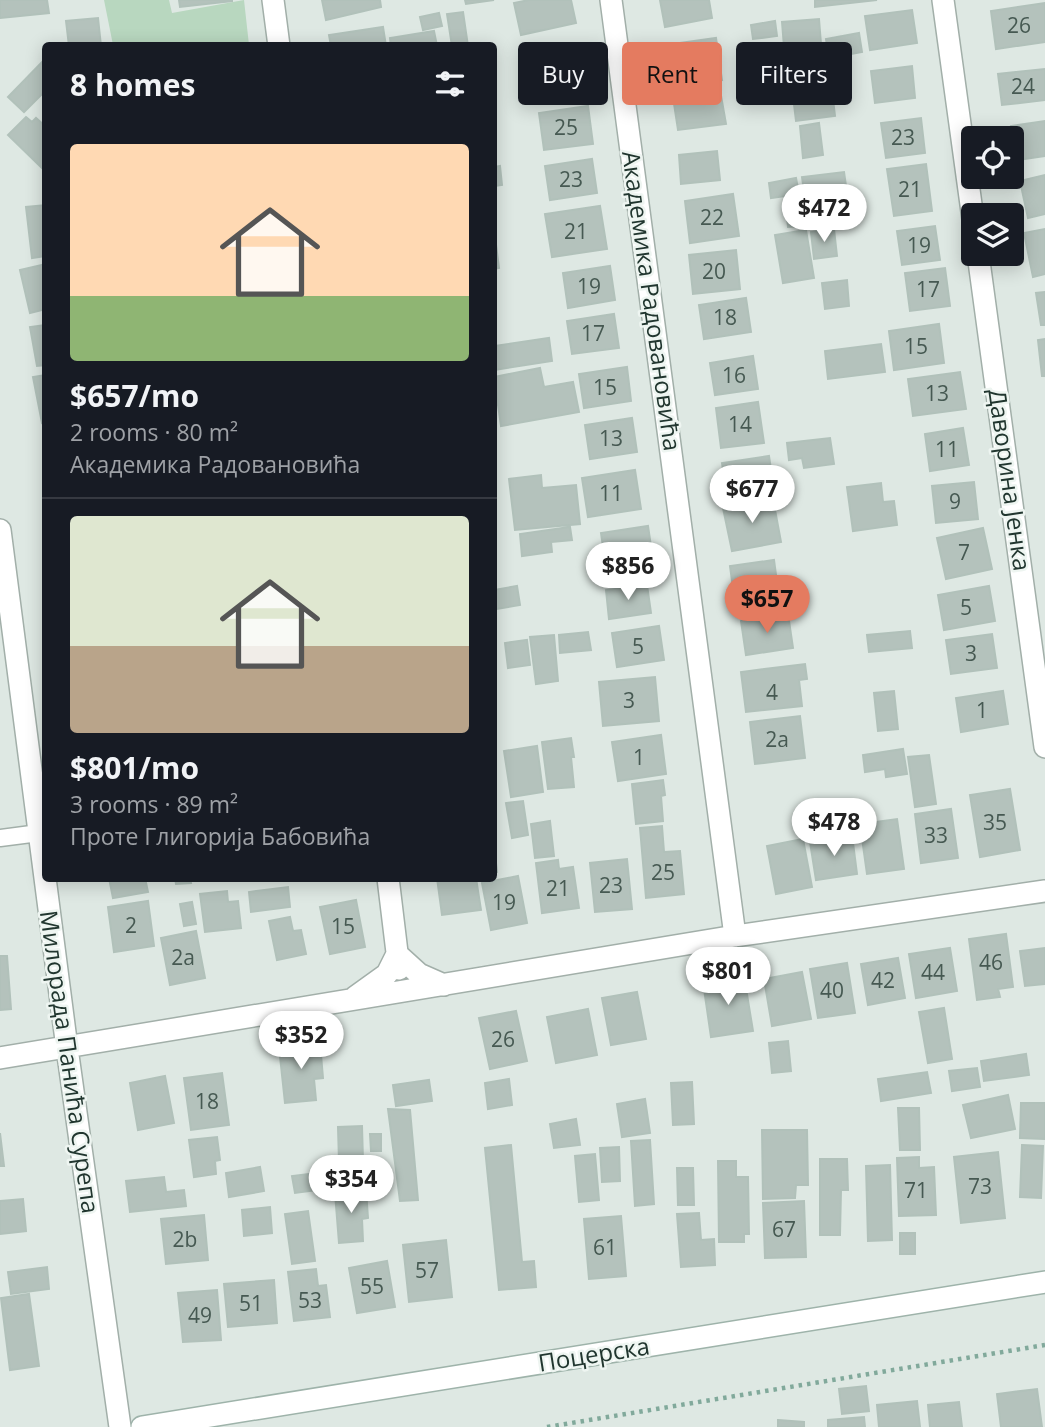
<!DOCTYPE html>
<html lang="en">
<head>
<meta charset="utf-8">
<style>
  body { margin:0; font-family:"Open Sans",sans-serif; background:#242831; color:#f1f3f6; height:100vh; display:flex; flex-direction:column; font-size:26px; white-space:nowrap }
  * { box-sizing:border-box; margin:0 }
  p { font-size:23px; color:#9ea1a6 }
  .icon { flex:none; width:38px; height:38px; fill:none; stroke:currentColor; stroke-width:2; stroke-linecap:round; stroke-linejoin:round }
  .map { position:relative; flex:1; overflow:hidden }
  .side { position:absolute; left:42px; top:42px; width:455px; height:840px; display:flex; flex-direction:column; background:#171b24; border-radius:7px; box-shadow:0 4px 18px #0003 }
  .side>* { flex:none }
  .top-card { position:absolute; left:518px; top:42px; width:422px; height:63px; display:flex; gap:14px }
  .fabs { position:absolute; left:961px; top:126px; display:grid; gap:14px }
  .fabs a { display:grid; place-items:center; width:63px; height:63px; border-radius:7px; background:#171b24; box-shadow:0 4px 18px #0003; font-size:35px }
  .price { position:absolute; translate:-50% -60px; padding:0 16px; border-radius:24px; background:#fff; color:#222; font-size:23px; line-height:46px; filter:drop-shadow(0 2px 4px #0008) }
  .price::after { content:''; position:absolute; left:50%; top:42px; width:21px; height:16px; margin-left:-10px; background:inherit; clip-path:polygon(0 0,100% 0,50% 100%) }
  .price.selected { background:#e47b60; color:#111 }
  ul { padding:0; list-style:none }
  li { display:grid; align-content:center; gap:14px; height:371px; padding:0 28px }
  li+li { border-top:2px solid #363941 }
  li span { display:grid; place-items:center; height:217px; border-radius:7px; color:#555 }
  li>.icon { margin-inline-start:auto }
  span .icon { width:126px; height:126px; fill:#fffc; stroke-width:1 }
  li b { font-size:30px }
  h2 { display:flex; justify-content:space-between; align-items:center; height:84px; padding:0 28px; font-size:30px }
  .tag { padding:0 24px; border-radius:7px; background:#171b24; box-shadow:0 4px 18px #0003; font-size:24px; line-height:63px }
  .tag.selected { background:#e47b60; color:#111 }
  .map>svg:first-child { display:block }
  .green { fill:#b8d7bf }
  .building { fill:#b4c2bc; stroke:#b1c1ba; stroke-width:2 }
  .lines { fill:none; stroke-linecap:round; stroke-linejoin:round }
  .service-casing { stroke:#a2afa9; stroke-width:19 }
  .minor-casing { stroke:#a2afa9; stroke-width:24 }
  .secondary-casing { stroke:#9eb3aa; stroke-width:24 }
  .path { stroke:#81a99b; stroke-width:4.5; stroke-dasharray:3.5 5; stroke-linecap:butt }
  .service { stroke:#fff; stroke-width:16 }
  .minor { stroke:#fff; stroke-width:21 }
  .secondary { stroke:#fff; stroke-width:21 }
  .labels { text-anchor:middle; stroke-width:5; stroke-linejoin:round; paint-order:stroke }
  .number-label { font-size:21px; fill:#465952 }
  .street-label { font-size:24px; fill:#21362f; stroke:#eef5f1 }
</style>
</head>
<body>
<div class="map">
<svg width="1045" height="1427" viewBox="0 0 1045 1427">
  <rect width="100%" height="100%" fill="#dee8e3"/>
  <path class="green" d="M104 0H169L172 13 244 0 249 45H113Z"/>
  <path class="building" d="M0 0H47L49 13 0 18Z
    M179 0H232V1L180 7Z
    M322 0H380L381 7 326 20Z
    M465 0H494L466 4Z
    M529 0H571L576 23 521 35 514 3Z
    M660 0H709L712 18 665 27Z
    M815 0H877L815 7Z
    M1045 3V42L996 49 991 11Z
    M912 10 917 43 870 50 865 16Z
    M463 12 468 46H452L447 14Z
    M439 13 442 26 423 30 420 17Z
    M98 18 101 46H69L66 21Z
    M819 19 821 44 784 47 782 22Z
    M775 21 777 36 753 39 751 25Z
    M383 27 386 46H331L329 35Z
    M434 31 437 46H391L390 38Z
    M859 33 862 52 829 58 826 39Z
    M716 38 722 80 670 86 665 45Z
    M583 52 589 91 544 97 538 59Z
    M46 58V90L24 112 8 97Z
    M829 66 835 116 796 121 790 71Z
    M912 66 915 98 875 103 871 71Z
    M1045 69V100L1002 105 998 74Z
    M536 74 540 96 525 99 520 75Z
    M720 90 726 124 678 130 673 97Z
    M588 106 593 144 544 150 539 113Z
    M26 117 32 122 36 118 46 127V164L42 168 8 135Z
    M921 118 925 153 886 158 881 123Z
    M1045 121V156L1017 160 1011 126Z
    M819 123 823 155 803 158 800 126Z
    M717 151 720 180 681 184 679 155Z
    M592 159 597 193 550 200 545 166Z
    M926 164 932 211 894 216 887 169Z
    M500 166 502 185 494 186V167Z
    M844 172 851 221 809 227 802 177Z
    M1045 175V214L1028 218 1020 181Z
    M796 178 799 194 771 198 769 183Z
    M733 194 739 236 690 243 685 201Z
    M800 198 802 226 788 227 785 199Z
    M46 205V256L32 258 26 207Z
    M600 206 607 249 552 257 545 214Z
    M935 226 940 260 902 265 897 231Z
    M834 229 837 256 814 259 811 232Z
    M1045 229V274L1033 277 1024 233Z
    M806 230 814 278 783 283 775 235Z
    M496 245 499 268 494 269V246Z
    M736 250 740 289 693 294 689 255Z
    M46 264V309L30 313 20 270Z
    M610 266 615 300 568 308 563 273Z
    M945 268 950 306 910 311 905 273Z
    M847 280 849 306 825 309 822 283Z
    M1045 292V325H1041L1036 293Z
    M746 298 751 332 704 339 699 305Z
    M614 314 619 348 572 354 567 321Z
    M939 324 944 363 894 370 889 331Z
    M46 325V365L37 366 30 327Z
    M549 338 552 361 494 370V346Z
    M1045 339V376H1042L1038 340Z
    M881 344 885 372 828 379 825 351Z
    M753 356 758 389 715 395 710 363Z
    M627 367 631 401 584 408 579 374Z
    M540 368 544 387 573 382 579 412 501 426 494 377Z
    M960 372 966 409 913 416 908 379Z
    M46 375V422L42 423 33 377Z
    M758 402 764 443 721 448 716 408Z
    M632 418 637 452 590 459 585 425Z
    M963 428 969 465 930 471 925 434Z
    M830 438 834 464 804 468 802 458 789 460 787 443Z
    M769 456 774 490 727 497 722 463Z
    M635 470 641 509 588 517 582 478Z
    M541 475 542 488 576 485 580 524 515 530 509 479Z
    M974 482 978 519 936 523 932 486Z
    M881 483 883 502 894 501 897 525 853 531 847 487Z
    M773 499 781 542 732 551 723 508Z
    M648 526 653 560 606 567 601 533Z
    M570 527 572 540 551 542 552 552 522 556 520 534Z
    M983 528 992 569 946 579 937 538Z
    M774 560 779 597 735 603 730 566Z
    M647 585 651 613 609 619 606 590Z
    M517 586 520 605 496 609 494 590Z
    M989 586 995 621 944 630 938 595Z
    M788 614 793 648 746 655 741 621Z
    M659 626 664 660 617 667 612 633Z
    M910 631 912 648 869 652 867 635Z
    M588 632 591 650 560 653 559 635Z
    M992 634 997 668 951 674 946 640Z
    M554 635 558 681 536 684 530 637Z
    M527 640 530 665 508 668 505 643Z
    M805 664 807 679 799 680 802 706 746 712 741 672Z
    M655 677 659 721 603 726 599 682Z
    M894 691 898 729 878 731 874 693Z
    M1003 691 1008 724 961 732 956 698Z
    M800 716 805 758 755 764 750 722Z
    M661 735 666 774 618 781 612 742Z
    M571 738 574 757H571L574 787 548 789 542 742Z
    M537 746 543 792 511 797 504 751Z
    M903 749 907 774 886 777 885 769 865 772 863 755Z
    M929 755 936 804 915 807 908 757Z
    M663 780 665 795 661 796 663 821 636 824 632 784Z
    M1010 789 1020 850 980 857 970 795Z
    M523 801 528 835 512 838 506 803Z
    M951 809 958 858 921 863 915 814Z
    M897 819 904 869 867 874 860 824Z
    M550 821 554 856 535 858 531 824Z
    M662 826 664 852 680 851 684 894 646 898 640 828Z
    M852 835 857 874 816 880 810 842Z
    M803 839 812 887 776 894 767 846Z
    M494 845 497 872 494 873Z
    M627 859 632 909 595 912 590 863Z
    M558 860 559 869 573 867 579 908 542 913 536 863Z
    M518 876 527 923 491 930 482 883Z
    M109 878H145L148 892 113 898Z
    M175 878H190L191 883 176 884Z
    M437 878H476L481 910 442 915Z
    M288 887 290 907 251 912 249 892Z
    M227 891 228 902 238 901 241 928 205 932 200 894Z
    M356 900 365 947 330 954 320 907Z
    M148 901 154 946 114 952 108 907Z
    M192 902 196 924 184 926 180 904Z
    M290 917 293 931 301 930 306 954 277 960 269 921Z
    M196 931 205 978 170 985 161 938Z
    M1006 934 1013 987 998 989 1000 997 977 1000 969 939Z
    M950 948 957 991 916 998 909 954Z
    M1045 948V984L1025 986 1020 951Z
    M0 956H7L11 1009 0 1010Z
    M898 958 905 998 868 1005 861 964Z
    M847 963 855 1013 818 1018 810 969Z
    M802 972 811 1019 772 1026 764 979Z
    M744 976 753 1031 711 1037 703 982Z
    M637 992 646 1039 611 1045 602 998Z
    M944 1008 952 1059 928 1063 919 1012Z
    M588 1009 597 1055 556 1063 547 1017Z
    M516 1011 527 1061 490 1069 479 1018Z
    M788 1041 791 1071 772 1073 769 1043Z
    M320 1043 323 1078 314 1079 316 1100 285 1103 279 1047Z
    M1026 1054 1029 1075 984 1081 981 1061Z
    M977 1068 980 1087 952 1091 949 1071Z
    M927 1072 931 1093 881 1101 878 1079Z
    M222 1073 229 1125 191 1130 184 1078Z
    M165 1076 174 1123 138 1130 130 1083Z
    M509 1079 512 1105 488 1109 485 1083Z
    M429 1080 432 1101 396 1106 393 1085Z
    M692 1082 694 1124 673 1125 671 1083Z
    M1008 1095 1015 1129 971 1138 963 1105Z
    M645 1099 650 1133 622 1137 617 1104Z
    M1021 1103H1045V1139L1020 1138Z
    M898 1108H919L920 1150H900Z
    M388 1109 410 1110 418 1200 400 1201Z
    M576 1119 580 1145 554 1148 550 1124Z
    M362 1126 363 1161 339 1162 338 1127Z
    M762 1130H807L808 1185H796L795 1198 763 1199Z
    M0 1133 4 1166H0Z
    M370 1134H381V1151H371Z
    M217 1137 220 1160 215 1161 216 1174 194 1177 189 1140Z
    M650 1140 654 1204 635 1206 631 1141Z
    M511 1145 522 1262 534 1261 536 1287 499 1290 485 1148Z
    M1022 1145 1043 1146 1041 1198 1020 1197Z
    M619 1147 620 1181 602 1182 600 1148Z
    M998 1152 1005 1218 961 1223 954 1157Z
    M595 1154 599 1200 579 1202 575 1156Z
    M919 1157V1168L934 1167 936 1215 899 1216 897 1158Z
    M820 1159H847L848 1190H841L840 1235H820Z
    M718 1161H736V1177H748L749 1234H744V1242H719Z
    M890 1165 892 1240 868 1241 866 1166Z
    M260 1167 264 1191 229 1197 226 1173Z
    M677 1168H693L694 1205H678Z
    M316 1173 318 1190 295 1193 292 1176Z
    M164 1177 166 1192 184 1190 186 1206 130 1212 126 1181Z
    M366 1190 368 1218 362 1219 363 1241 339 1243 335 1193Z
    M23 1199 26 1231 0 1234V1201Z
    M804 1201 806 1257 765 1258 763 1203Z
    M270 1207 272 1233 244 1236 242 1210Z
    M308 1211 315 1261 292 1264 285 1214Z
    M699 1213 701 1240 714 1239 715 1265 681 1267 677 1214Z
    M204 1215 208 1260 166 1264 161 1219Z
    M621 1216 626 1276 589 1279 584 1219Z
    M900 1233H915V1254H900Z
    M446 1240 452 1297 409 1302 403 1245Z
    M387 1261 395 1307 357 1313 349 1268Z
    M47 1267 49 1289 11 1294 8 1272Z
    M316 1269 318 1286 326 1285 330 1317 294 1321 288 1272Z
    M274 1280 277 1323 228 1327 224 1284Z
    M217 1290 221 1340 183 1342 178 1293Z
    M29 1294 39 1366 10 1370 1 1298Z
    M866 1386 869 1411 842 1414 839 1389Z
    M1037 1389 1042 1427H1001L997 1394Z
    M917 1401 920 1427H879L877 1405Z
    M959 1402 962 1427H930L928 1405Z
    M864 1417 865 1427H828V1420Z
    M778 1420 804 1422V1427H778Z"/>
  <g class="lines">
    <defs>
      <path id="service" d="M0 838 39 833"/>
      <path id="minor" d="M273 0 279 46
        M611 0 735 936
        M943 0 973 219
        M978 254 1045 747
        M0 530 67 1048 120 1427
        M388 878 399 969
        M355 997 387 974 397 954 419 974 444 985
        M0 1058 735 936 1045 891"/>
      <path id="secondary" d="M142 1427 1045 1282"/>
    </defs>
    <use href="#service" class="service-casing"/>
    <use href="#minor" class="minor-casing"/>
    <use href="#secondary" class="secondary-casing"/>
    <path class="path" d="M547 1427 1045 1345"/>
    <use href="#service" class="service"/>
    <use href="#minor" class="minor"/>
    <use href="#secondary" class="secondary"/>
  </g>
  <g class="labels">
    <g class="number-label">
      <text x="1019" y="33">26</text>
      <text x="1023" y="94">24</text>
      <text x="566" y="135">25</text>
      <text x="903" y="145">23</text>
      <text x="571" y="187">23</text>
      <text x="910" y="197">21</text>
      <text x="712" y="225">22</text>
      <text x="576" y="239">21</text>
      <text x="919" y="253">19</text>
      <text x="714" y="279">20</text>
      <text x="589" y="294">19</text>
      <text x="928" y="297">17</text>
      <text x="725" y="325">18</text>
      <text x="593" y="341">17</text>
      <text x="916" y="354">15</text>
      <text x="734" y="383">16</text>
      <text x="605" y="395">15</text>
      <text x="937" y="401">13</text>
      <text x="740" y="432">14</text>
      <text x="611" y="446">13</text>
      <text x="947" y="457">11</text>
      <text x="611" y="501">11</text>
      <text x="955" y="509">9</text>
      <text x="964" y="560">7</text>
      <text x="966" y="615">5</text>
      <text x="638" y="654">5</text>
      <text x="971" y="661">3</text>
      <text x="772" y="700">4</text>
      <text x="629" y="708">3</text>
      <text x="982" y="718">1</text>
      <text x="777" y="747">2a</text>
      <text x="639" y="765">1</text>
      <text x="995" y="830">35</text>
      <text x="936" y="843">33</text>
      <text x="663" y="880">25</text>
      <text x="611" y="893">23</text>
      <text x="558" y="896">21</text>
      <text x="504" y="910">19</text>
      <text x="131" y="933">2</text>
      <text x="343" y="934">15</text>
      <text x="183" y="965">2a</text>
      <text x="991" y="970">46</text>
      <text x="933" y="980">44</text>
      <text x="883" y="988">42</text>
      <text x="832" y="998">40</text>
      <text x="503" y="1047">26</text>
      <text x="207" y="1109">18</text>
      <text x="980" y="1194">73</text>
      <text x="916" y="1198">71</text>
      <text x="784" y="1237">67</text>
      <text x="185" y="1247">2b</text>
      <text x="605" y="1255">61</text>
      <text x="427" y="1278">57</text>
      <text x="372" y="1294">55</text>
      <text x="310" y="1308">53</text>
      <text x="251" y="1311">51</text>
      <text x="200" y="1323">49</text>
    </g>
    <g class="street-label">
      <text transform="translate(651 301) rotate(82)" y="8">Академика Радовановића</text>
      <text transform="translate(1009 480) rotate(82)" y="8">Даворина Јенка</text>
      <text transform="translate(69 1062) rotate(82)" y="8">Милорада Панића Сурепа</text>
      <text transform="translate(594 1355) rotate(-9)" y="8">Поцерска</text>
    </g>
  </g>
</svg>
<div class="fabs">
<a><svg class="icon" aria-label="locate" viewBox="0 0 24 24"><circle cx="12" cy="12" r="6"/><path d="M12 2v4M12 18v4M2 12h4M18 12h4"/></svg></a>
<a><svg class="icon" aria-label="layers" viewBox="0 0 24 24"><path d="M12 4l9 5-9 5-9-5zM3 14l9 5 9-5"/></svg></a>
</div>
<b class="price" style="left:824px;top:244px">$472</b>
<b class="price" style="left:752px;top:525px">$677</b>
<b class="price" style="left:628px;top:602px">$856</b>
<b class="price selected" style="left:767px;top:635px">$657</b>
<b class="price" style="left:834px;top:858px">$478</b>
<b class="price" style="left:728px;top:1007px">$801</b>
<b class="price" style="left:301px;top:1071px">$352</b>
<b class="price" style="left:351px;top:1215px">$354</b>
<div class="top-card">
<a class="tag">Buy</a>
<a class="tag selected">Rent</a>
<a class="tag">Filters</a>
</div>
<section class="side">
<h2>8 homes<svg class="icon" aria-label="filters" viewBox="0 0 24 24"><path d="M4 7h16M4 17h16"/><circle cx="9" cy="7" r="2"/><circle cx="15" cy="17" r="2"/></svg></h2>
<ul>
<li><span style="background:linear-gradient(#ffd9b3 70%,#8fb573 0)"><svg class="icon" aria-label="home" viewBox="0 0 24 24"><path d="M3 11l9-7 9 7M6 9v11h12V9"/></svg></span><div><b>$657/mo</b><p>2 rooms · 80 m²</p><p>Академика Радовановића</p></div></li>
<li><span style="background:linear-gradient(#dfe7d0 60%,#b9a48a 0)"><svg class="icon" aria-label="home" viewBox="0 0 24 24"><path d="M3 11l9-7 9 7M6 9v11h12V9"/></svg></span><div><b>$801/mo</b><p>3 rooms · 89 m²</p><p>Проте Глигорија Бабовића</p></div></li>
</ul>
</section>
</div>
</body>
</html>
